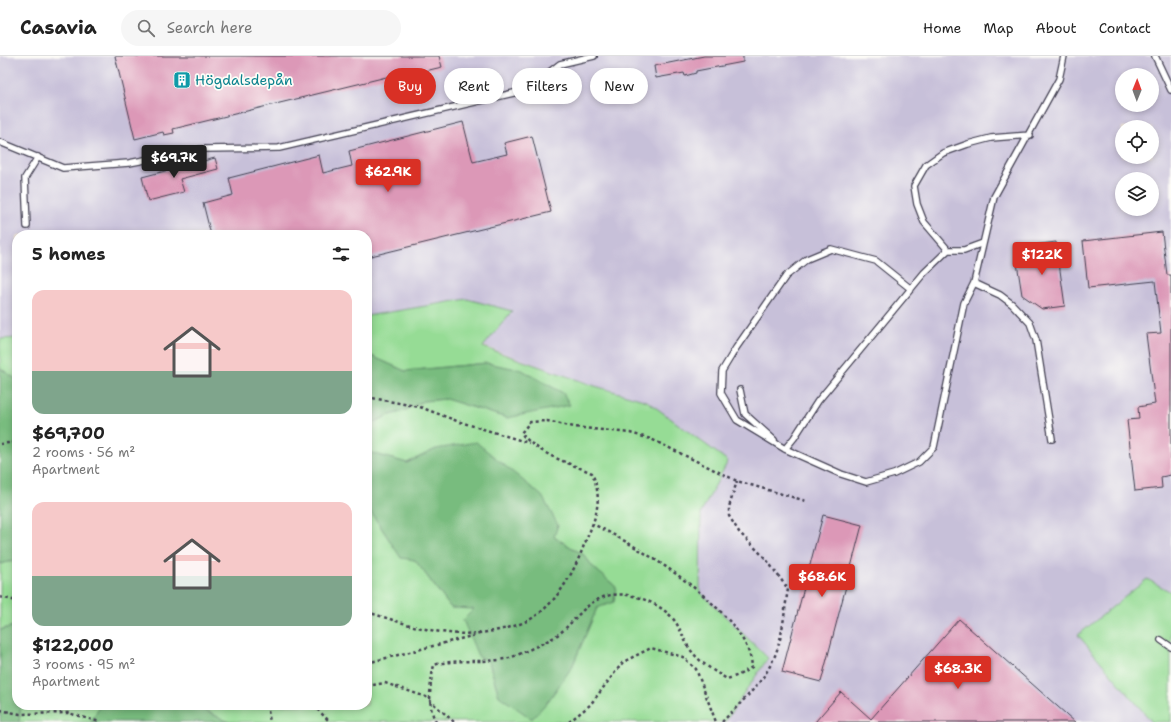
<!DOCTYPE html>
<html lang="en">
<head>
<meta charset="utf-8">
<style>
  body { margin:0; font-family:"Shantell Sans",sans-serif; background:#f6f6f6; color:#222; height:100vh; display:flex; flex-direction:column; font-size:15px; white-space:nowrap }
  * { box-sizing:border-box; margin:0 }
  p { font-size:13px; color:#767676 }
  .icon { flex:none; width:22px; height:22px; fill:none; stroke:currentColor; stroke-width:2; stroke-linecap:round; stroke-linejoin:round }
  .map { position:relative; flex:1; overflow:hidden }
  .details { position:absolute; left:12px; top:174px; width:360px; height:480px; display:flex; flex-direction:column; background:#fff; border-radius:16px; box-shadow:0 2px 6px #0003 }
  .details>* { flex:none }
  .banner { position:absolute; left:384px; top:12px; width:380px; height:36px; display:flex; gap:8px }
  .needle { width:26px; rotate:1deg }
  .controls { position:absolute; left:1115px; top:12px; display:grid; gap:8px }
  .controls a { display:grid; place-items:center; width:44px; height:44px; border-radius:50%; background:#fff; box-shadow:0 2px 6px #0003; font-size:20px }
  .price { position:absolute; translate:-50% -34px; padding:0 9px; border-radius:4px; background:#d93025; color:#fff; font-size:13px; line-height:26px; filter:drop-shadow(0 1px 2px #0008) }
  .price::after { content:''; position:absolute; left:50%; top:24px; width:12px; height:9px; margin-left:-6px; background:inherit; clip-path:polygon(0 0,100% 0,50% 100%) }
  .price.selected { background:#222; color:#fff }
  ul { padding:0; list-style:none }
  li { display:grid; align-content:center; gap:8px; height:212px; padding:0 20px }
  li span { display:grid; place-items:center; height:124px; border-radius:12px; color:#555 }
  li>.icon { margin-inline-start:auto }
  span .icon { width:72px; height:72px; fill:#fffc; stroke-width:1 }
  li b { font-size:17px }
  h2 { display:flex; justify-content:space-between; align-items:center; height:48px; padding:0 20px; font-size:17px }
  .tag { padding:0 14px; border-radius:18px; background:#fff; box-shadow:0 2px 6px #0003; font-size:14px; line-height:36px }
  .tag.selected { background:#d93025; color:#fff }
  header { display:flex; align-items:center; gap:24px; box-sizing:border-box; height:56px; padding:0 20px; background:#fff; border-bottom:1px solid #e0e0e0 }
  header strong { font-size:19px }
  nav { display:flex; gap:22px; margin-inline-start:auto; font-size:14px }
  .search { width:280px; height:36px; background:#f6f6f6; display:flex; align-items:center; gap:10px; box-sizing:border-box; padding:0 14px; border-radius:22px; color:#767676; font-size:15px }
  .map>svg:first-child { display:block }
  .industrial { fill:#c7c0d9; fill-rule:evenodd }
  .green { fill:#96dc95; stroke:#5c7f68 }
  .forest { fill:#78bc7e; stroke:#4d6f5c }
  .building { fill:#dc98b7 }
  .lines { fill:none; stroke-linecap:round; stroke-linejoin:round }
  .lane-casing { stroke:#423f51; stroke-width:8 }
  .path { stroke:#423f51; stroke-width:2.5; stroke-dasharray:3 3; stroke-linecap:butt }
  .lane { stroke:#fff; stroke-width:5.5 }
  .labels { text-anchor:middle; stroke-width:3.5; stroke-linejoin:round; paint-order:stroke }
  .culture-label { font-size:14px; fill:#0d838f; stroke:#fdfcf7; text-anchor:start }
</style>
</head>
<body>
<header>
<strong>Casavia</strong>
<div class="search"><svg class="icon" aria-label="search" viewBox="0 0 24 24"><circle cx="10" cy="10" r="6"/><path d="M15 15l6 6"/></svg>Search here</div>
<nav><a>Home</a><a>Map</a><a>About</a><a>Contact</a></nav>
</header>
<div class="map">
<svg width="1171" height="666" viewBox="0 0 1171 666">
  <rect width="100%" height="100%" fill="#fdfcf7"/>
  <filter id="ink" filterUnits="userSpaceOnUse"><feTurbulence type="fractalNoise" baseFrequency=".025" numOctaves="2"/><feDisplacementMap in="SourceGraphic" scale="8" xChannelSelector="R" yChannelSelector="G"/><feConvolveMatrix kernelMatrix="1 2 1 2 8 2 1 2 1" color-interpolation-filters="sRGB"/></filter>
  <filter id="wash" filterUnits="userSpaceOnUse"><feTurbulence type="fractalNoise" baseFrequency=".012" numOctaves="4" result="noise"/><feDisplacementMap in="SourceGraphic" scale="16" xChannelSelector="R" yChannelSelector="G"/><feGaussianBlur stdDeviation="0.9" result="paint"/><feColorMatrix in="noise" values="0 0 0 0 0 0 0 0 0 0 0 0 0 0 0 0 0 1.4 0 .05"/><feComposite in="paint" operator="in"/></filter>
  <g filter="url(#wash)">
    <rect width="100%" height="100%" fill="#f4e6cd"/>
    <path class="industrial" d="M0 0H1171V536L1147 524 1078 579 1152 666H725L768 602 700 536 701 457 728 405 647 345 595 330 483 290 511 255 467 243 367 260V179H17V282L0 283ZM1122 19H1152V49H1122ZM1122 71H1152V101H1122ZM1122 123H1152V153H1122Z"/>
    <path class="green" d="M467 243 512 255 483 291 595 330 647 345 728 405 701 457 700 536 768 602 725 666H229L193 649H367V450L401 501 415 504 451 552H475L478 600 489 606 499 640 572 611 597 552 616 531 593 511 584 499 554 481 436 393 407 407 368 396 367 398V370L387 360 404 355 423 345 446 343 507 362 487 307 405 315 367 298V260Z
      M17 282V324L0 312V283Z
      M17 504V569L0 574V508Z
      M1147 523 1171 536V666H1152L1078 579Z
      M21 649H100L91 666H19Z"/>
    <path class="forest" d="M367 298 405 315 487 307 522 314 563 337 570 349 507 362 446 343 423 345 404 355 387 360 367 370Z
      M0 312 17 324V504L0 508Z
      M476 386 542 440 558 469 554 481 584 499 593 511 616 531 614 546 597 552 572 611 549 644 532 663 499 640 489 606 478 600 463 564 474 553 451 552 415 504 401 502 367 450 368 396 407 407 436 393Z
      M17 569V649H21L19 666H0V574Z
      M100 649H193L229 666H91Z"/>
    <g id="blocks">
      <path class="building" d="M115 0H439L442 11 408 19 407 16 173 73 174 77 164 79 163 76 135 83Z
        M704 0H743V6L696 15V17L685 20 684 17 656 22 654 10Z
        M463 66 473 106 507 98 504 87 532 80 551 156 367 201V179H211L203 147 233 139 229 122 319 99 323 117 352 110 349 95Z
        M215 102 218 113 180 123 184 136 148 145 142 121Z
        M1162 176 1167 219H1171V419L1161 421 1162 432 1135 435 1127 364 1139 363 1138 351 1155 348 1146 278 1161 277 1155 225 1088 232 1083 185Z
        M1056 186 1065 250 1042 253 1022 239 1017 207 1033 189Z
        M823 459 862 469 821 626 782 616Z
        M959 563 1075 666H815L841 636 871 663Z"/>
    </g>
  </g>
  <g filter="url(#ink)">
    <use href="#blocks" fill-opacity="0" stroke="#423f51" stroke-width="1"/>
    <g class="lines">
      <defs>
        <path id="lane" d="M1155 0 1171 34
          M0 86 63 112 129 107 203 93 279 92 518 36 534 28 560 8 594 0
          M27 170 25 122 38 101
          M948 194 924 166 917 148 914 130 926 109 943 97 968 88 991 82 1030 79
          M974 227 1000 239 1012 248 1030 267 1036 284 1052 383
          M911 233 876 205 831 193 807 203 786 220 736 292 722 315 721 337 737 364 785 393 841 418 866 426 894 418 919 406 934 391 964 247 974 227 994 141 1059 23 1064 0
          M740 334 745 358 774 384
          M785 393 794 382 818 345 924 217 948 194H964L983 187
          M1161 584 1171 591"/>
      </defs>
      <use href="#lane" class="lane-casing"/>
      <path class="path" d="M367 341 420 351 457 365 529 387
        M0 388 17 386
        M0 541 17 545
        M367 556C394 564 421 574 449 577 474 580 517 574 537 559 559 543 575 514 584 489 595 463 604 445 592 417 567 406 539 399 521 377L530 366 547 365 574 371 630 377 651 383 737 425 806 445
        M367 607 479 578
        M367 630 385 627 426 641 454 666
        M267 649 270 666
        M313 649 330 666
        M0 654 20 658 68 657 100 666
        M318 654 326 649
        M436 666C427 650 430 627 434 609 458 602 484 608 509 602 519 599 546 586 556 580 571 570 581 552 597 544 618 532 646 541 665 555 679 566 680 576 688 590 697 605 712 614 727 623L739 619 752 611C749 556 638 490 593 468
        M569 666 590 649 623 606 651 592 683 601 696 613 716 666
        M722 666C739 648 760 630 771 608 783 586 784 556 788 533L766 503 739 476 729 460V451L737 425"/>
      <use href="#lane" class="lane"/>
    </g>
  </g>
  <defs>
    <symbol id="building-square" viewBox="-11 -11 22 22"><rect x="-9" y="-9" width="18" height="18" rx="4" fill="#0f9aa8" stroke="#fdfcf7"/><path d="M-4-6H4V6H1V3H-1V6H-4ZM-2.5-4.3h1.7v1.8h-1.7ZM.8-4.3h1.7v1.8H.8ZM-2.5-1h1.7V.8h-1.7ZM.8-1h1.7V.8H.8Z" fill="#fff"/></symbol>
  </defs>
  <g fill-rule="evenodd">
    <use href="#building-square" x="172" y="14" width="20" height="20"/>
  </g>
  <g class="labels">
    <g class="culture-label">
      <text x="195" y="29">Högdalsdepån</text>
    </g>
  </g>
</svg>
<div class="controls">
<a><svg class="needle" viewBox="-14 -14 28 28"><path d="M0-13l5 13h-10z" fill="#e53935"/><path d="M0 13l5-13h-10z" fill="#767676"/></svg></a>
<a><svg class="icon" aria-label="locate" viewBox="0 0 24 24"><circle cx="12" cy="12" r="6"/><path d="M12 2v4M12 18v4M2 12h4M18 12h4"/></svg></a>
<a><svg class="icon" aria-label="layers" viewBox="0 0 24 24"><path d="M12 4l9 5-9 5-9-5zM3 14l9 5 9-5"/></svg></a>
</div>
<b class="price selected" style="left:174px;top:123px">$69.7K</b>
<b class="price" style="left:388px;top:137px">$62.9K</b>
<b class="price" style="left:1042px;top:220px">$122K</b>
<b class="price" style="left:822px;top:542px">$68.6K</b>
<b class="price" style="left:958px;top:634px">$68.3K</b>
<div class="banner">
<a class="tag selected">Buy</a>
<a class="tag">Rent</a>
<a class="tag">Filters</a>
<a class="tag">New</a>
</div>
<section class="details">
<h2>5 homes<svg class="icon" aria-label="filters" viewBox="0 0 24 24"><path d="M4 7h16M4 17h16"/><circle cx="9" cy="7" r="2"/><circle cx="15" cy="17" r="2"/></svg></h2>
<ul>
<li><span style="background:linear-gradient(#f6c9c9 65%,#7fa58c 0)"><svg class="icon" aria-label="home" viewBox="0 0 24 24"><path d="M3 11l9-7 9 7M6 9v11h12V9"/></svg></span><div><b>$69,700</b><p>2 rooms · 56 m²</p><p>Apartment</p></div></li>
<li><span style="background:linear-gradient(#f6c9c9 60%,#7fa58c 0)"><svg class="icon" aria-label="home" viewBox="0 0 24 24"><path d="M3 11l9-7 9 7M6 9v11h12V9"/></svg></span><div><b>$122,000</b><p>3 rooms · 95 m²</p><p>Apartment</p></div></li>
</ul>
</section>
</div>
</body>
</html>
